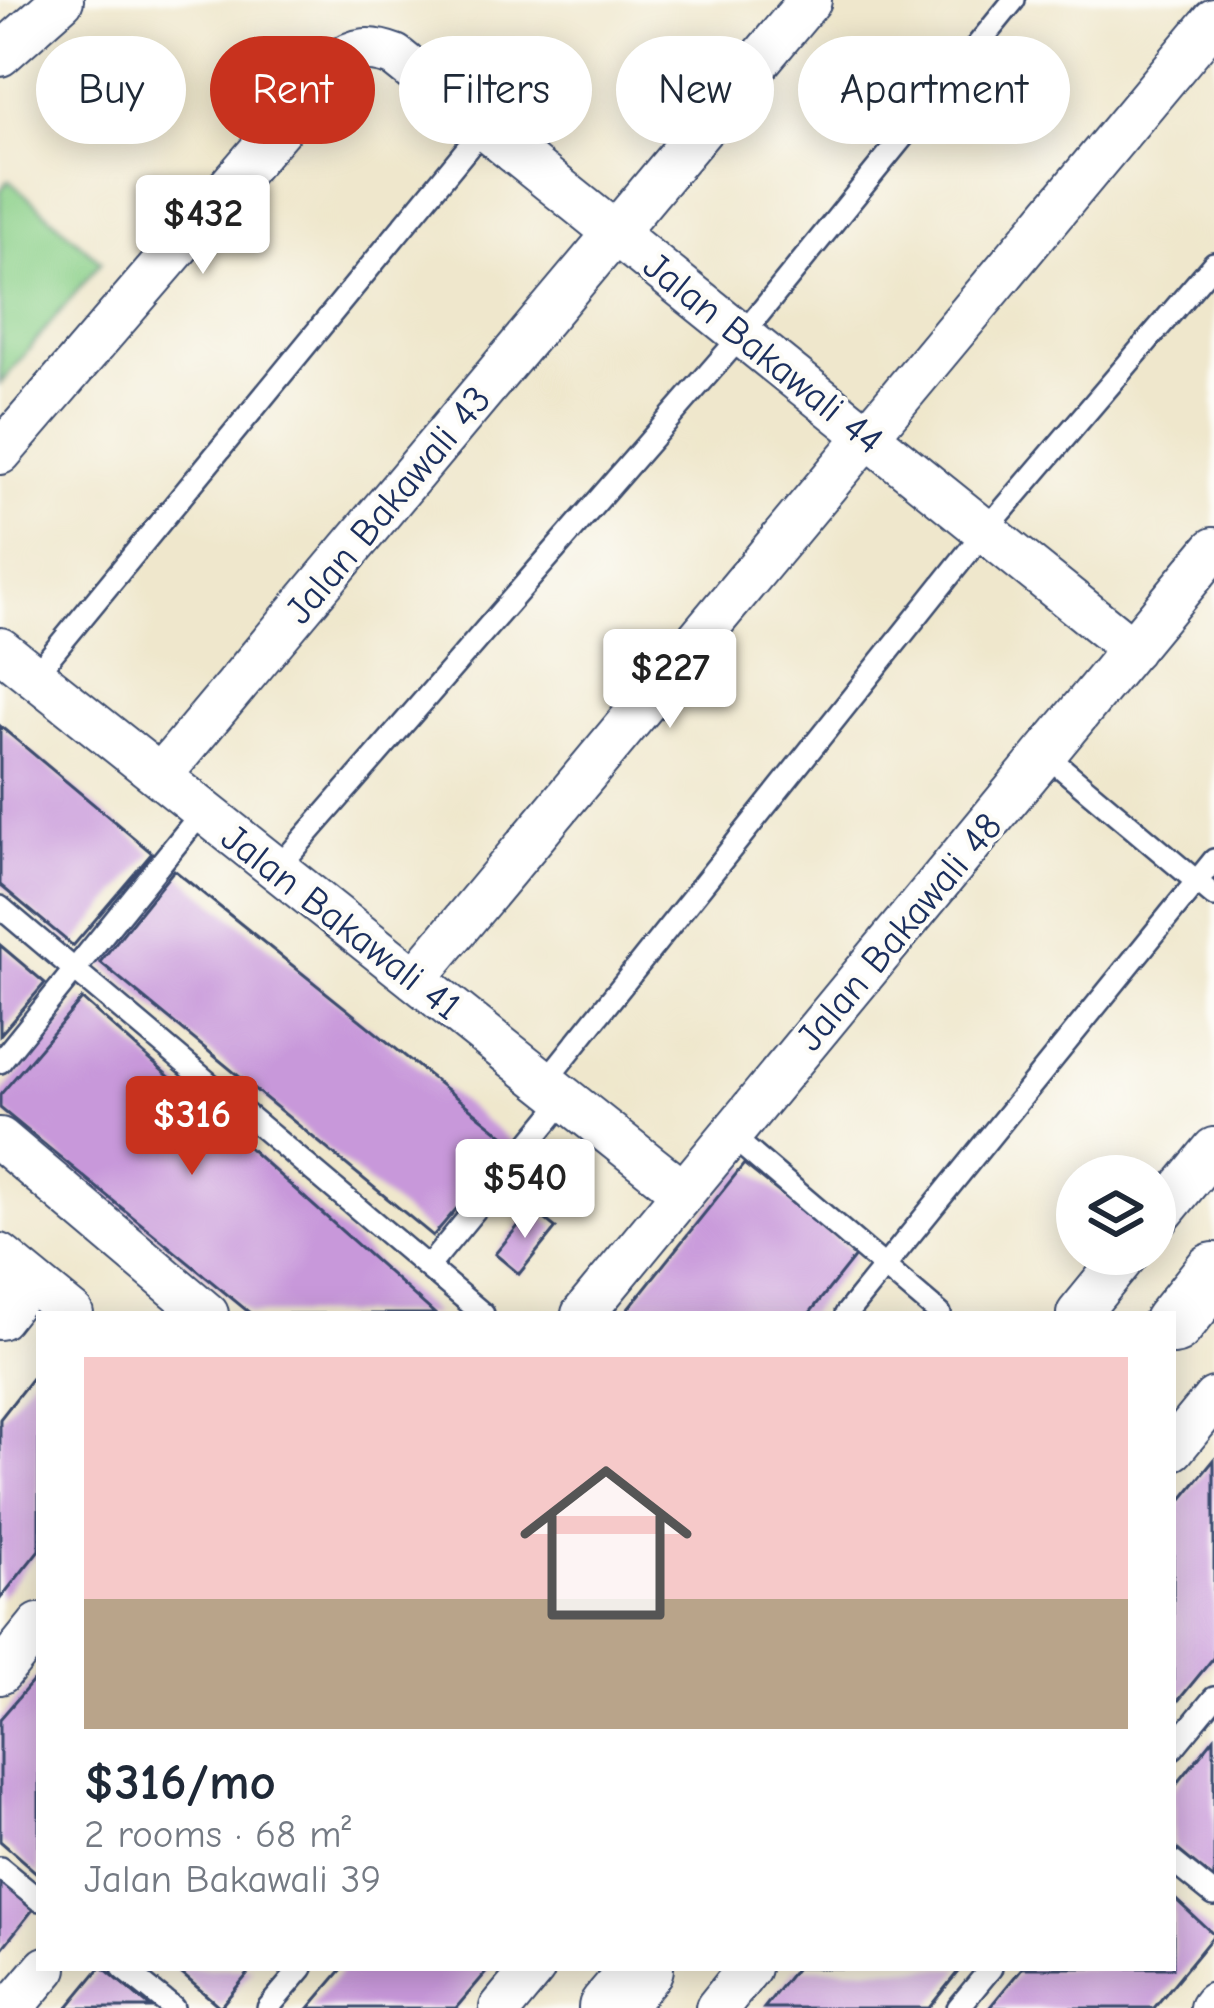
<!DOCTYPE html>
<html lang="en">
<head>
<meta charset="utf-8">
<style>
  body { margin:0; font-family:"Comic Neue",sans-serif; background:#f6f6f7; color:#1f2937; height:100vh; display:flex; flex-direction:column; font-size:45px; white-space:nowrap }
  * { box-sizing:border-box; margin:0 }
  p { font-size:39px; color:#747a83 }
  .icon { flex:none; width:66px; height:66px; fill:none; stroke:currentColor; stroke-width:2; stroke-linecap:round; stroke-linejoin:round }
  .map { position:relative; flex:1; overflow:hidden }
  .side { position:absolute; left:36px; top:1311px; width:1140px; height:660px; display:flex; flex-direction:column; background:#fff; border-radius:0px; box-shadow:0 6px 30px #0003 }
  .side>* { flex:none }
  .hud { position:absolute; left:36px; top:36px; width:1143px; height:108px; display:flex; gap:24px }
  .fabs { position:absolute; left:1056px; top:1155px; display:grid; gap:24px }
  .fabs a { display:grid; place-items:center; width:120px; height:120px; border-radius:50%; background:#fff; box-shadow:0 6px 30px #0003; font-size:60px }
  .price { position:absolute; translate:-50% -102px; padding:0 27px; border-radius:12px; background:#fff; color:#222; font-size:39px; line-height:78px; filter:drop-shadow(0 3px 6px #0008) }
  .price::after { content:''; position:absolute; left:50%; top:72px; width:36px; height:27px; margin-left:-18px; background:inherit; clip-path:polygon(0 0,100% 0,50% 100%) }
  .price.selected { background:#c8321e; color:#fff }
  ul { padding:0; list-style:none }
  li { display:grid; align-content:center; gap:24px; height:636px; padding:0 48px }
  li span { display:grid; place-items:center; height:372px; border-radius:0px; color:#555 }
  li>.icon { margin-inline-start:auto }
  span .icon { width:216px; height:216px; fill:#fffc; stroke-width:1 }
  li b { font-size:51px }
  .tag { padding:0 42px; border-radius:54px; background:#fff; box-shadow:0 6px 30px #0003; font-size:42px; line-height:108px }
  .tag.selected { background:#c8321e; color:#fff }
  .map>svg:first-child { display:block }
  .green { fill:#8bd089; stroke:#538074; stroke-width:3 }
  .building { fill:#c898da }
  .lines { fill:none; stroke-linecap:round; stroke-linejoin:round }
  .service-casing { stroke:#3b4b6e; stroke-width:26 }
  .minor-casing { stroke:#3b4b6e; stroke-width:46 }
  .secondary-casing { stroke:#3b4b6e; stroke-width:64 }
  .service { stroke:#fff; stroke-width:21 }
  .minor { stroke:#fff; stroke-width:42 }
  .secondary { stroke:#fff; stroke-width:60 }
  .labels { text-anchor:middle; stroke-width:9; stroke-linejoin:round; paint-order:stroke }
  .street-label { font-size:39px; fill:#1b2f5e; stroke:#fdfcf7 }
</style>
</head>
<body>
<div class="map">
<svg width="1214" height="2008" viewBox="0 0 1214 2008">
  <rect width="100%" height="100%" fill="#fdfcf7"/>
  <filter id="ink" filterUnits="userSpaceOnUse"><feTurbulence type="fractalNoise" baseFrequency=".00833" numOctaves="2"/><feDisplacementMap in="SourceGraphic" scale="24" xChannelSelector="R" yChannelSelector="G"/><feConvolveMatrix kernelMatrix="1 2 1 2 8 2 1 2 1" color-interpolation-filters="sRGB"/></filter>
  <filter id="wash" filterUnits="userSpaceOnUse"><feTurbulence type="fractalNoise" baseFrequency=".004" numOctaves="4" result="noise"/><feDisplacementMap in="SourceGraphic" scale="48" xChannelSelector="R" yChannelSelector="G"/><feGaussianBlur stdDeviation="2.7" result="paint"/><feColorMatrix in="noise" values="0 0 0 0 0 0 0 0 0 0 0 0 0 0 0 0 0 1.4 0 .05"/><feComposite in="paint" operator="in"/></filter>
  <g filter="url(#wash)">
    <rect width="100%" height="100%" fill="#efe7cc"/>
    <path class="green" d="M9 180 101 262 0 384V191Z"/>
    <g id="blocks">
      <path class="building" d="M0 726 152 853 73 946 0 885Z
        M174 870 513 1143 433 1236 100 962Z
        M0 945 45 983 0 1035Z
        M82 999 435 1314H251L0 1108V1095Z
        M744 1164 856 1255 809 1314H624Z
        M532 1209 556 1228 519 1274 495 1254Z
        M39 1369V1550L0 1599V1419Z
        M1214 1460V1657L1173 1707V1510Z
        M39 1674V1875L0 1841V1719Z
        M1214 1738V1880L1173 1846V1789Z
        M0 1870 39 1902 0 1951Z
        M1173 1897 1214 1935 1154 2008H989L1022 1968H1173Z
        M100 1968H104L151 2008H67Z
        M175 1968H253L220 2007Z
        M343 1968H490L456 2008H309Z
        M796 1968H961L929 2008H764Z"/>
    </g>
  </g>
  <g filter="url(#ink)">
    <use href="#blocks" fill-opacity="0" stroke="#3b4b6e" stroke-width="3"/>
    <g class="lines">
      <defs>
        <path id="service" d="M34 676 484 128
          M1045 754 1214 896
          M277 869 742 335 1014 0
          M0 907 483 1314
          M0 1062 203 811
          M545 1082 985 531 1214 263
          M730 1135 940 1314
          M428 1267 566 1099
          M846 1314 1214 860
          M1173 1748 1214 1698
          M1173 1862 1214 1895
          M0 1868 39 1900
          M123 1968 173 2008
          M268 2008 302 1968
          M958 2008 991 1968"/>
        <path id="minor" d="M0 55 62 0
          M0 453 336 63C356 47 372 47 395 56L1132 649
          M0 649 683 1192
          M160 776 810 0
          M415 979 1214 20
          M0 1139 207 1314
          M1155 1221 1214 1149
          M0 1255 72 1314
          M583 1314 1214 549
          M1078 1314 1127 1254
          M0 1318 30 1280
          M1173 1449 1214 1399
          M0 1673 39 1625
          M12 2008 46 1968
          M501 2008 534 1968
          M717 2008 749 1968
          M1211 2008 1214 2004"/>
        <path id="secondary" d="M1173 1324 1214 1273
          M609 2008 643 1968"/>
      </defs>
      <use href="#service" class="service-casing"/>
      <use href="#minor" class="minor-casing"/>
      <use href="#secondary" class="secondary-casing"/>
      <use href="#service" class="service"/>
      <use href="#minor" class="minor"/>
      <use href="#secondary" class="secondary"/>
    </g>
  </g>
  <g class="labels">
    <g class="street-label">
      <text transform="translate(764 352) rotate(39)" y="14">Jalan Bakawali 44</text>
      <text transform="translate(387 504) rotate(-50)" y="14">Jalan Bakawali 43</text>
      <text transform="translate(342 921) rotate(38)" y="14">Jalan Bakawali 41</text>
      <text transform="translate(898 931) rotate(-50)" y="14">Jalan Bakawali 48</text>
    </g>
  </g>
</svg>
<div class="fabs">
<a><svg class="icon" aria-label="layers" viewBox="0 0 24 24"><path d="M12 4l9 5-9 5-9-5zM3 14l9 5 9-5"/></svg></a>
</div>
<b class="price" style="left:203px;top:277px">$432</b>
<b class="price" style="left:670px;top:731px">$227</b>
<b class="price selected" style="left:192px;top:1178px">$316</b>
<b class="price" style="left:525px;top:1241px">$540</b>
<div class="hud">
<a class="tag">Buy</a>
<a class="tag selected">Rent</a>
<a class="tag">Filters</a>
<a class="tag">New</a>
<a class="tag">Apartment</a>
</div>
<section class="side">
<ul>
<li><span style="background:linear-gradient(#f6c9c9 65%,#b9a48a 0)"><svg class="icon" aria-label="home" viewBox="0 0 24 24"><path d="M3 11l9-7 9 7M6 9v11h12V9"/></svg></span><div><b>$316/mo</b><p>2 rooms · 68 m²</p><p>Jalan Bakawali 39</p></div></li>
</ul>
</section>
</div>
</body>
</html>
